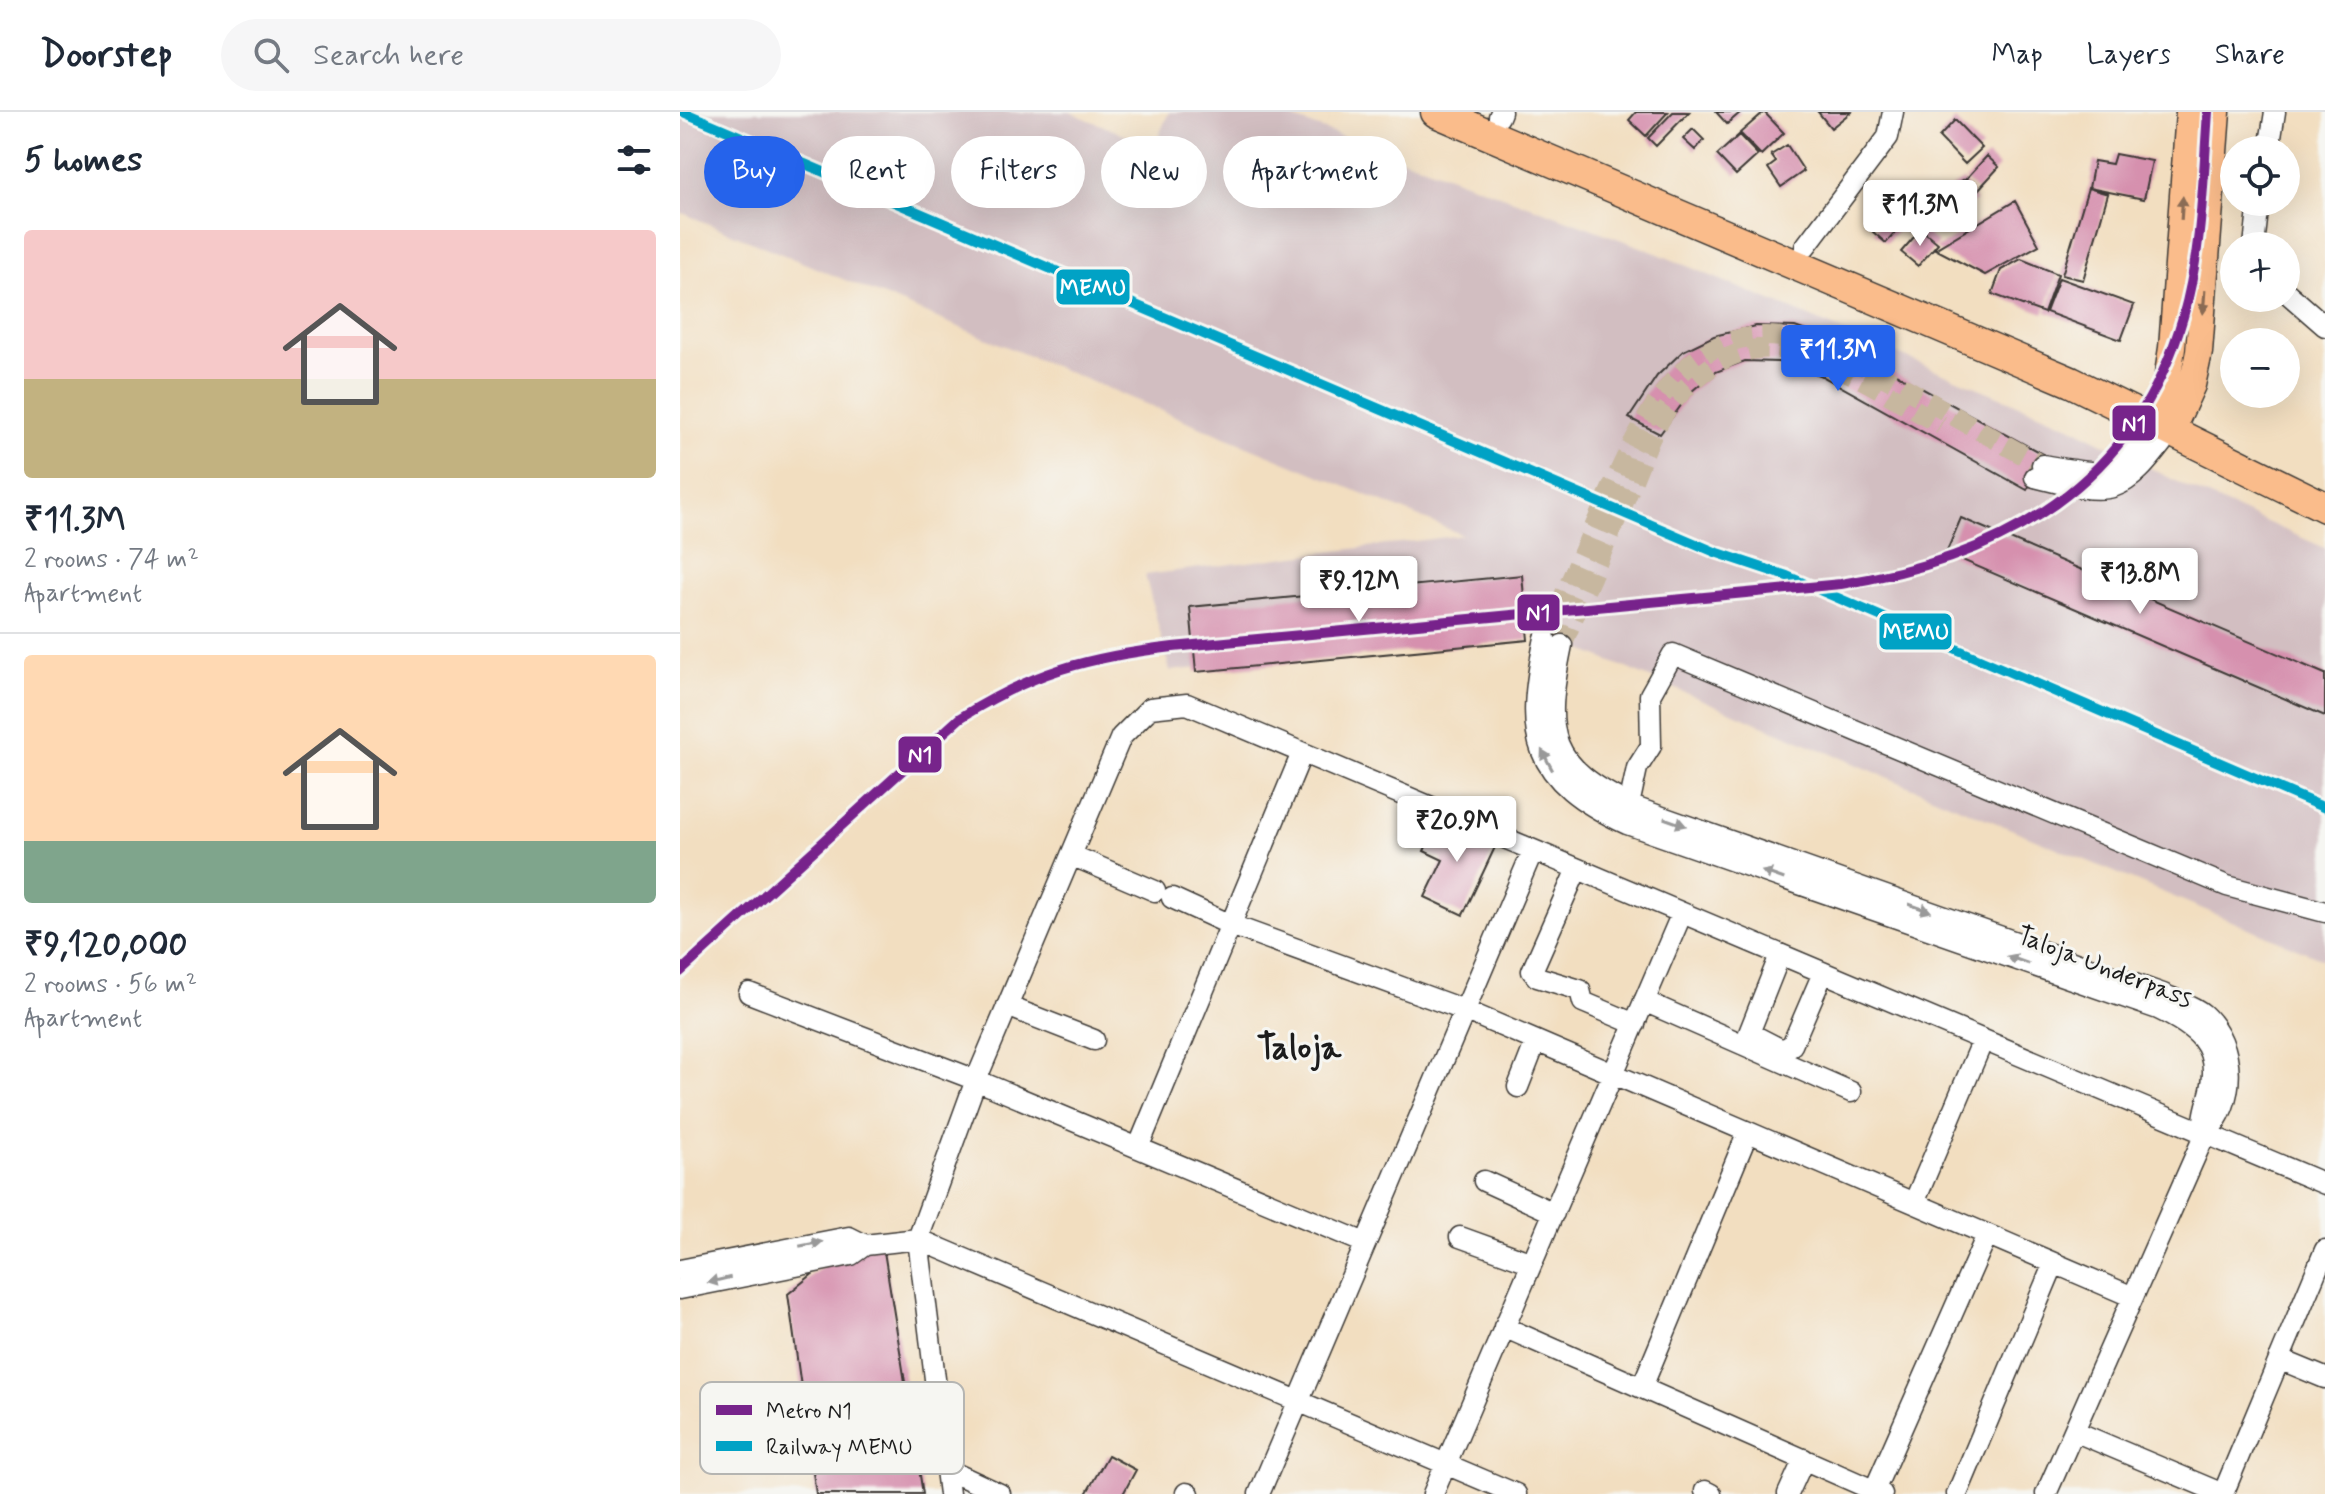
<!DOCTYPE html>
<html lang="en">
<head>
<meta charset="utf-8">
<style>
  body { margin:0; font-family:Mynerve,sans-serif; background:#f6f6f7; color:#1f2937; height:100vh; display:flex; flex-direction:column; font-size:30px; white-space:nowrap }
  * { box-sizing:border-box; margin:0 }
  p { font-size:26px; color:#747a83 }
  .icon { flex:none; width:44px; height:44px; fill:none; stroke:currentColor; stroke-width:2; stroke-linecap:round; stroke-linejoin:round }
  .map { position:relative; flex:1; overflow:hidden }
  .panel { display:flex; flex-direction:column; background:#fff; width:680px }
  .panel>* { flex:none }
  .top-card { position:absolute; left:24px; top:24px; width:760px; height:72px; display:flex; gap:16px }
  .buttons { position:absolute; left:1540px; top:24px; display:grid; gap:16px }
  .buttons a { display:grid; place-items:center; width:80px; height:80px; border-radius:50%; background:#fff; box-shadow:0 8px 32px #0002; font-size:40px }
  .price { position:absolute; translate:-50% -68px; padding:0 18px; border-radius:8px; background:#fff; color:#222; font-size:26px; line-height:52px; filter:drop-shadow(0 2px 4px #0008) }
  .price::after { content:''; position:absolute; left:50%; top:48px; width:24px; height:18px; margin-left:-12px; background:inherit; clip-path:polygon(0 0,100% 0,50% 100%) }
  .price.selected { background:#2563eb; color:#fff }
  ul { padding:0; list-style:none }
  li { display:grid; align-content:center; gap:16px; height:424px; padding:0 24px }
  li+li { border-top:2px solid #e0e1e3 }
  li span { display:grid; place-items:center; height:248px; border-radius:8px; color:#555 }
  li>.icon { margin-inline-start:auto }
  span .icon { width:144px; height:144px; fill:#fffc; stroke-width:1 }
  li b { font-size:34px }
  h2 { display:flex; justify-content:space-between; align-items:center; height:96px; padding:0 24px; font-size:34px }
  .pill { padding:0 28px; border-radius:36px; background:#fff; box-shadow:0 8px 32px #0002; font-size:28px; line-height:72px }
  .pill.selected { background:#2563eb; color:#fff }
  header { display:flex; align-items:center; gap:48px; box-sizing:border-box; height:112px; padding:0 40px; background:#fff; border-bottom:2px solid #e0e1e3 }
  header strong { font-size:38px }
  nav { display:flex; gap:44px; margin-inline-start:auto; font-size:28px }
  .search { width:560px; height:72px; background:#f6f6f7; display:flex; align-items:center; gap:20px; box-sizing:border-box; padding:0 28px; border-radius:44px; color:#747a83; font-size:30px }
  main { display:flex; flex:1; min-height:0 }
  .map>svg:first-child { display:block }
  .industrial { fill:#d2bec1 }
  .building { fill:#d690ae }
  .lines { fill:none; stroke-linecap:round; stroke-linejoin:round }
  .minor-tunnel { stroke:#c7b79f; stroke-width:20; stroke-dasharray:20 10; stroke-linecap:butt }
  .minor-casing { stroke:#3c3935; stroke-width:23 }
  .major-casing { stroke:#3c3935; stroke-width:29 }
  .highway-casing { stroke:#3c3935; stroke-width:33 }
  .minor { stroke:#fff; stroke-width:20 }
  .major { stroke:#fabc8b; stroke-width:26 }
  .highway { stroke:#fabc8b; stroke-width:30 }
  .rail-1-casing { stroke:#f6f6f2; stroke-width:16 }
  .rail-1 { stroke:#01a2c5; stroke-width:10 }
  .metro-1-casing { stroke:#f6f6f2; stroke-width:16 }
  .metro-1 { stroke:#77248b; stroke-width:10 }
  .oneway { fill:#8b6c54 }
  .oneway2 { fill:#999 }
  .labels { text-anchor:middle; stroke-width:6; stroke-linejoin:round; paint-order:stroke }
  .street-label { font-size:26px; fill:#1c1c1c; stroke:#f6f6f2 }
  .district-label { font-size:34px; font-weight:bold; fill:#1c1c1c; stroke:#f6f6f2 }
  .key { fill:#f6f6f2; stroke:#b5b5b2; stroke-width:2 }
  .key-label { font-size:22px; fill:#1c1c1c }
  .line-badge { stroke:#f6f6f2; stroke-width:3 }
  .badge-label { font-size:22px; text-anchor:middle; font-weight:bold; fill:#fff }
</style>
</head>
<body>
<header>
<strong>Doorstep</strong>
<div class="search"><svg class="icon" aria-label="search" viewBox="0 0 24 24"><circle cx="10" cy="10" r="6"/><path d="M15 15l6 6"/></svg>Search here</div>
<nav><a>Map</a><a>Layers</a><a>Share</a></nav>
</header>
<main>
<section class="panel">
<h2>5 homes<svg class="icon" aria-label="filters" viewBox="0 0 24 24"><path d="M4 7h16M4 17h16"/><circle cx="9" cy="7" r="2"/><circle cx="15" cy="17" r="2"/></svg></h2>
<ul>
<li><span style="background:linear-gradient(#f6c9c9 60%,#c2b280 0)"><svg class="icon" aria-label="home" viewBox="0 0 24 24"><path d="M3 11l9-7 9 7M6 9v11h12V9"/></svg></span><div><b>₹11.3M</b><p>2 rooms · 74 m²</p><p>Apartment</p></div></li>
<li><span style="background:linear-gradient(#ffd9b3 75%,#7fa58c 0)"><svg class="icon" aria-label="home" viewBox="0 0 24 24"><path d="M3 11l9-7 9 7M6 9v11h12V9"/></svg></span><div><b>₹9,120,000</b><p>2 rooms · 56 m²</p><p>Apartment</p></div></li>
</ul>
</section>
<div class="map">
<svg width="1645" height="1382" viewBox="0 0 1645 1382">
  <rect width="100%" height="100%" fill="#f6f6f2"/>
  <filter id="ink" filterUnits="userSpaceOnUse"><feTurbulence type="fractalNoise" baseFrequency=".0125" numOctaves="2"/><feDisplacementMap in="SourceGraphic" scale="16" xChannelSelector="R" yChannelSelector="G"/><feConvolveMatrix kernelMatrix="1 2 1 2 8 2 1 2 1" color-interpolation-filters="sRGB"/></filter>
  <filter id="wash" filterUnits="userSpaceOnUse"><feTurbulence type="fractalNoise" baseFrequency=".006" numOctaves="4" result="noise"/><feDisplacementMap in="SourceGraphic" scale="32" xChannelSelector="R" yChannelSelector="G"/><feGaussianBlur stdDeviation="1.8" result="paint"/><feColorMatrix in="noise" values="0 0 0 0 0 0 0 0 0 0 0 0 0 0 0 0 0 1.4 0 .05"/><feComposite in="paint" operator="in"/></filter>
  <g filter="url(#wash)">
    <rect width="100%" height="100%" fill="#f2dec0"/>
    <path class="industrial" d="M0 0H390L474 35 489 0H596L969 138 1392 315 1505 374 1645 436V848L862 521 490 559 465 463 783 423 0 100Z"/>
    <g id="blocks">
      <path class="building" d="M956 0H988L966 24 949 8Z
        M993 0H1009L976 34 968 26Z
        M1036 0H1061L1047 12Z
        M1084 0 1104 21 1081 43 1060 21Z
        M1138 0H1171L1151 16Z
        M1275 8 1302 36 1285 52 1259 25Z
        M1013 17 1024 28 1015 38 1003 27Z
        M1059 23 1078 43 1056 63 1037 43Z
        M1107 33 1124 59 1101 75 1088 56 1096 50 1091 43Z
        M1435 42 1472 49 1464 87 1409 76 1414 49 1432 52Z
        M1307 44 1319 55 1297 79 1285 68Z
        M1283 68 1296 89 1269 106 1256 85Z
        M1408 76 1428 82 1403 168 1382 163Z
        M1335 89 1359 133 1305 163 1255 137Z
        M1204 108 1217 119 1206 131 1193 120Z
        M1241 117 1258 131 1238 154 1221 140Z
        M1341 147 1378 162 1364 201 1312 182 1321 158Z
        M1379 166 1454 193 1441 228 1366 200Z
        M1076 214 1115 215 1157 230 1366 344 1347 378 1140 263 1098 250 1065 249 1033 261 1011 280 980 322 949 306 977 264 1003 239 1034 224Z
        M1281 406 1645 562V604L1266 441Z
        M842 463 848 528 516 560 510 495Z
        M760 704 817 731 783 803 745 785 763 748 744 739Z
        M203 1133 243 1382H136L108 1182 161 1139Z
        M428 1343 456 1358 443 1382H406Z"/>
    </g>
  </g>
  <g filter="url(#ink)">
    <use href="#blocks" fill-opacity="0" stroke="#3c3935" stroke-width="2"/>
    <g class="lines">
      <path class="minor-tunnel" d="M865 526C885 482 904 438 924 393 963 307 1008 197 1126 230 1163 240 1196 261 1230 279 1274 304 1318 329 1362 353
        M882 533C903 483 925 433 947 383 961 350 972 313 996 286 1017 263 1046 240 1078 237 1134 231 1213 286 1261 313"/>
      <defs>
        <path id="minor" d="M819 5 821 0
          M1589 38 1595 0
          M1574 134 1579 90
          M1125 135 1208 25 1213 0
          M1606 180 1645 214
          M1362 353C1432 364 1430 370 1474 311
          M1355 365C1434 385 1441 386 1491 319
          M865 526C844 625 850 667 947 712L1478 897C1515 915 1541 932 1531 978 1527 995 1522 1004 1525 1022
          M882 533C863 624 868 653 954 695L1483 882C1495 888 1513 893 1523 902 1557 933 1557 991 1525 1022L1366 1382
          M949 693 957 656 971 634 970 583 993 542 1547 774 1645 800
          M391 743 475 779
          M897 757 852 859 857 865 900 878 903 890 955 912
          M492 786 551 813 784 898 1453 1185
          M1100 843 1069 921 1102 938 1112 933 1143 861
          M69 881 296 968 685 1131
          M964 889 1171 980
          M327 894 414 928
          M838 975 856 929
          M458 1036 622 641
          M804 1069 874 1101
          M1234 1091 1303 928
          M780 1125 852 1151
          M0 1158 169 1125 185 1133
          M0 1177 171 1143 185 1133 238 1127 836 1382
          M824 1215 1202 1382
          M1599 1247 1645 1266
          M962 1275 1068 1020
          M1394 1319 1543 1382 1645 1138
          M266 1357 320 1382
          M1025 1379 1031 1382
          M1194 1379 1307 1123
          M506 1381 509 1382
          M269 1382 238 1127 296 968 441 625 470 596 507 592 1645 1072
          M579 1382 853 738
          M753 1382 1002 801
          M1108 1382 1124 1347
          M1277 1382 1374 1151"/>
        <path id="major" d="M1474 311 1487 269 1492 236 1509 0
          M1491 319 1512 273 1519 240 1537 0"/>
        <path id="highway" d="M756 0 1391 270 1645 395"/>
      </defs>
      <use href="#minor" class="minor-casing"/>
      <use href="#major" class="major-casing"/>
      <use href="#highway" class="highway-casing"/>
      <use href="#minor" class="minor"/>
      <use href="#major" class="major"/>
      <use href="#highway" class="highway"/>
      <defs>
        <path id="rail-1" d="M3 0 1035 440 1107 464 1645 696"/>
      </defs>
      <use href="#rail-1" class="rail-1-casing"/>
      <use href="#rail-1" class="rail-1"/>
      <defs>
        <path id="metro-1" d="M0 860 280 606C353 560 407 545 493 535L1161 472C1324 446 1455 373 1503 205 1522 139 1523 68 1528 0"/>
      </defs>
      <use href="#metro-1" class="metro-1-casing"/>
      <use href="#metro-1" class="metro-1"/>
    </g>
    <defs><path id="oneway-solid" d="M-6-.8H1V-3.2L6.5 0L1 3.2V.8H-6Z" transform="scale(2)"/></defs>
    <g class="oneway">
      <use href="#oneway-solid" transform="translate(1502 96) rotate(-86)"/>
      <use href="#oneway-solid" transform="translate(1524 190) rotate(94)"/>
    </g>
    <g class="oneway2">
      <use href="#oneway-solid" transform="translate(867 648) rotate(-118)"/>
      <use href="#oneway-solid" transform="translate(995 710) rotate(19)"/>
      <use href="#oneway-solid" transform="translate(1093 763) rotate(-161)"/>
      <use href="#oneway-solid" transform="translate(1240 796) rotate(19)"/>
      <use href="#oneway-solid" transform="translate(1338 848) rotate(-161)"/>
      <use href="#oneway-solid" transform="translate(131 1132) rotate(-11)"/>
      <use href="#oneway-solid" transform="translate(39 1168) rotate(167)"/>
    </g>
  </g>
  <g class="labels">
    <g class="street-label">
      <text transform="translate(1425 854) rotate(21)" y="9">Taloja Underpass</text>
    </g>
    <g class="district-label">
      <text x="619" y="946">Taloja</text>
    </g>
  </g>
  <rect x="20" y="1270" width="264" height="92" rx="12" class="key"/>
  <rect x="36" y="1293" width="36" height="10" fill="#77248b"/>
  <rect x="36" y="1329" width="36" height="10" fill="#01a2c5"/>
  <g class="key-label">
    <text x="86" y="1306">Metro N1</text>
    <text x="86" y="1342">Railway MEMU</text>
  </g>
  <g class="line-badge">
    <rect x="375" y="156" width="76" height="38" rx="8" fill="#01a2c5"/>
    <rect x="1431" y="292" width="46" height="38" rx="8" fill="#77248b"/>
    <rect x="836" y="481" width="45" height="39" rx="8" fill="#77248b"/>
    <rect x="1198" y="500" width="75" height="39" rx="8" fill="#01a2c5"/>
    <rect x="217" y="623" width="46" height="39" rx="8" fill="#77248b"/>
  </g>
  <g class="badge-label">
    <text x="413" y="183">MEMU</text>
    <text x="1454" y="319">N1</text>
    <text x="858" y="508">N1</text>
    <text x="1236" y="527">MEMU</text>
    <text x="240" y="650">N1</text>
  </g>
</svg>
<div class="buttons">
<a><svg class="icon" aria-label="locate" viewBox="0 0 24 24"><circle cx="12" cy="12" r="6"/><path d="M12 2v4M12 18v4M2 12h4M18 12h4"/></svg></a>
<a>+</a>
<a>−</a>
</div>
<b class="price" style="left:1240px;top:136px">₹11.3M</b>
<b class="price selected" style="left:1158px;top:281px">₹11.3M</b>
<b class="price" style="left:1460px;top:504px">₹13.8M</b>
<b class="price" style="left:679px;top:512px">₹9.12M</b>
<b class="price" style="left:777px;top:752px">₹20.9M</b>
<div class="top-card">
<a class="pill selected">Buy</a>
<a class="pill">Rent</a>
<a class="pill">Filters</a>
<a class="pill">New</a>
<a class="pill">Apartment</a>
</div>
</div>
</main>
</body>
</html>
